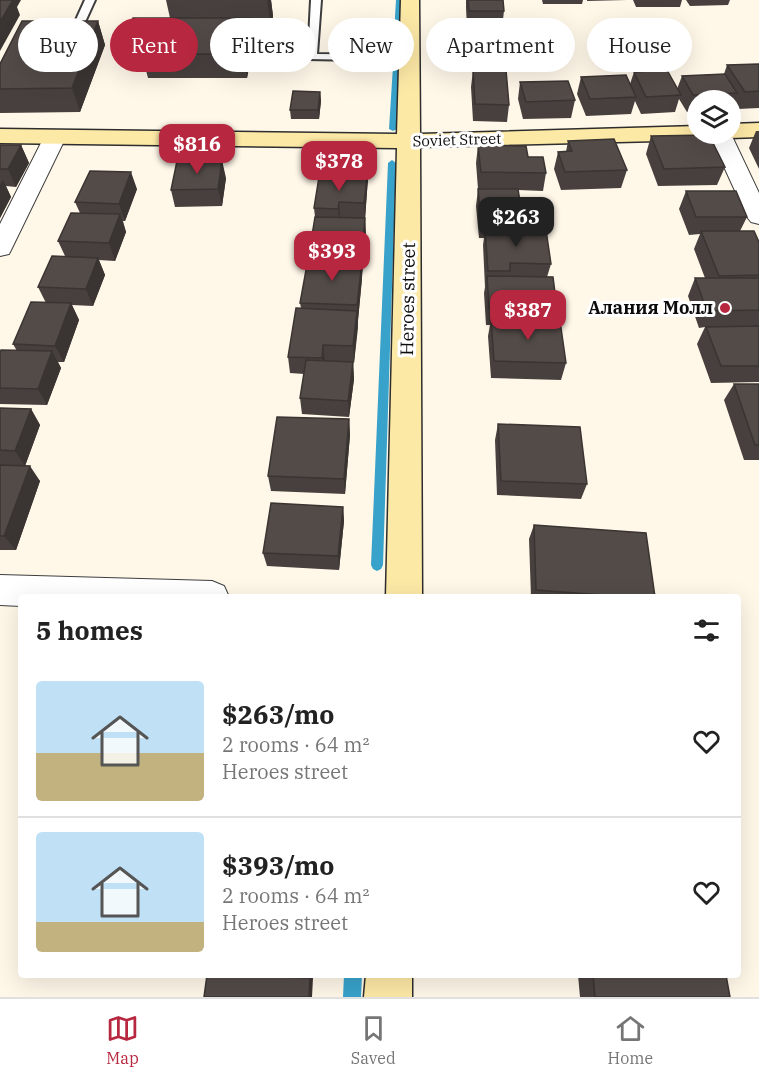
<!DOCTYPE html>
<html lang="en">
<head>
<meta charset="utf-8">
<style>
  body { margin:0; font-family:"IBM Plex Serif",serif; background:#f6f6f6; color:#222; height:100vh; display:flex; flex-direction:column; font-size:22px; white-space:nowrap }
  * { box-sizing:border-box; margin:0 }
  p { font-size:20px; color:#767676 }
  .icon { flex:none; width:33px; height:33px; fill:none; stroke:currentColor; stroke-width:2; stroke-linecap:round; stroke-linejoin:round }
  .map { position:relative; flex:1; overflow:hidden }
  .details { position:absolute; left:18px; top:594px; width:723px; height:384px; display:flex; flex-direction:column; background:#fff; border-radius:6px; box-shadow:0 6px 24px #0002 }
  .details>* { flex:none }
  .hud { position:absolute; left:18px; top:18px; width:723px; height:54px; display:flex; gap:12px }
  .fabs { position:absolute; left:687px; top:90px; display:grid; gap:12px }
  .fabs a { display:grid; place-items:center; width:54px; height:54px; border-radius:50%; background:#fff; box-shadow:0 6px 24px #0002; font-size:30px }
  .price { position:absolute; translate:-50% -51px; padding:0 14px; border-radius:12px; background:#b7273f; color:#fff; font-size:20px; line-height:39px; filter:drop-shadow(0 2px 3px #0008) }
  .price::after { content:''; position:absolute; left:50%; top:36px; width:18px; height:14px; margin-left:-9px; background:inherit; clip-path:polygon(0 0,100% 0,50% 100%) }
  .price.on { background:#222; color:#fff }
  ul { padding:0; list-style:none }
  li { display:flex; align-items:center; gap:18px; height:150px; padding:0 18px }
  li+li { border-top:2px solid #e0e0e0 }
  li span { display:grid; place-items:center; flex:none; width:168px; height:120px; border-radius:6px; color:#555 }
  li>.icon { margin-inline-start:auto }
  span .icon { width:72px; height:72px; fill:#fffc; stroke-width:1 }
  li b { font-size:26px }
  h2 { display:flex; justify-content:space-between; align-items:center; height:72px; padding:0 18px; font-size:26px }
  .chip { padding:0 21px; border-radius:27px; background:#fff; box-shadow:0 6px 24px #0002; font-size:21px; line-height:54px }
  .chip.on { background:#b7273f; color:#fff }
  .tab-bar { display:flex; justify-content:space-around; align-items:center; height:84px; border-top:2px solid #e0e0e0; background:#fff; font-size:16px; color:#767676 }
  .tab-bar a { display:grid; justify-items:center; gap:3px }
  .tab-bar .on { color:#b7273f }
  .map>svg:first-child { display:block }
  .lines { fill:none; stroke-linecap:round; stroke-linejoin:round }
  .stream { fill:#38a2ca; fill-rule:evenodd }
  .lane-casing { stroke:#3e3e3e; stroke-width:4 }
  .street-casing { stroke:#3e3e3e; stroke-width:2 }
  .secondary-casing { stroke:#2d2d2d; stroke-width:3 }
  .lane { fill:#fff; fill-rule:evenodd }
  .street { fill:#fff; fill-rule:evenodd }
  .secondary { fill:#fde9a6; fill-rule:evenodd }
  .wall { fill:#47403e }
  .shaded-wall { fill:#3a3432 }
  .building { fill:#534b48; stroke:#3a3432; stroke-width:1.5 }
  .poi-dot { fill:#b7273f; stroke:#fff; stroke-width:2 }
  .labels { text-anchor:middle; stroke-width:6; stroke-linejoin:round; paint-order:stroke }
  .far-street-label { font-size:15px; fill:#0b0b0b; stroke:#fff }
  .street-label { font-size:18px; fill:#0b0b0b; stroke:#fff }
  .poi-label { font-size:18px; font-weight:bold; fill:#0b0b0b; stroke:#fff; text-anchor:end }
</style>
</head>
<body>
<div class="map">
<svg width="759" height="997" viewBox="0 0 759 997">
  <rect width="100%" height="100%" fill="#fff8e9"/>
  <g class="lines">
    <path class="stream" d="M396 0H402L401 50 397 52 393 50Z
      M393 66 400 68 397 129 393 131 389 129Z
      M392 160 396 163 383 565 381 569 377 571 373 569 371 565 388 163Z
      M344 975H362L361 997H343Z"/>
    <defs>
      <path id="lane" d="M85 0H95L80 33 72 35 70 33Z
        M311 0H321L317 54 411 55 416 58 411 61 308 59Z"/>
      <path id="street" d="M55 131 63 132 66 137 12 248 9 254 0 256V224L44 137 47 132Z
        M709 134H731L759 193V224L751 222 747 217Z
        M0 575 212 581 224 586 229 597H21V606L0 605Z"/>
      <path id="secondary" d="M401 0H419L420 134 698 126V134H709L706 138 698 140 420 147 422 597H386L397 148 0 143V129L397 134Z
        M759 123V137L730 138 721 134H730V124Z
        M366 975H412V997H364Z"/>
    </defs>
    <use href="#lane" class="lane-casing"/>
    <use href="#street" class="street-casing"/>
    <use href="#secondary" class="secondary-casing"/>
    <use href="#lane" class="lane"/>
    <use href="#street" class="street"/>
    <use href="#secondary" class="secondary"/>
  </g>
  <path class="wall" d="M166 0H271L273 16 271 28H252L254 42 247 78H148L144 63H132L126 39 170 18Z
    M466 0H503L504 11 502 28H500L502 45 500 62H469L468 38 469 28H467L466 8Z
    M542 0H583L582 4H543Z
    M587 0H627L587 1Z
    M633 0H682L680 7H636Z
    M686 0H730L728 5 690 6Z
    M98 21 105 45 80 112 0 113V64Z
    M759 64V108L738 109 733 103 730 110V100H698V112H687L679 99 675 112 641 114 635 101 631 114 586 116 577 94 581 77 630 84 634 72 677 89 682 76 724 74 727 65Z
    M473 70 509 105 507 122 473 121 471 87Z
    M520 82 575 100 571 118 523 119 518 99Z
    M320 92 321 101 319 119H291L290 110Z
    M756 131H759V169L749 148Z
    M651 136 725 167 717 185 658 186 646 154Z
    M568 141 627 170 621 188 561 190 554 169 558 152H566Z
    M0 145H21L29 163 16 187 6 186 11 197 0 218Z
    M478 145 528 157 546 173 543 191 518 190 523 221 521 229 551 264 547 277 557 309 554 321 566 363 561 380 491 378 488 336 490 325H486L484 293 485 287 483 245 484 238H479L476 206 478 189 476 163Z
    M369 146V164L365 218 366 236 358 319V328L354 363 353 362 354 379 349 417 302 414 300 398 304 374 290 373 288 357 301 308 300 303 309 259V254L315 217 314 208 326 177 325 173Z
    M226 178 222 206 175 207 171 190Z
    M137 189 125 221H123L126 232 115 261 99 260 105 275 93 306 72 305 79 320 64 362H58L61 368 47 405 0 404V353L17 351 13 344 46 303 38 287 65 256 58 241 80 213 75 202Z
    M686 191 747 217 740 231 759 242V382L711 383 697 344 705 327 699 328 688 296 695 278H705L694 249 700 234 689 235 679 209Z
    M734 384H759V460H744L724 400Z
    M0 408 31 409 40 425 25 466 40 481 16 550H0Z
    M349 419 350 435 345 494 271 491 268 476Z
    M498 424 587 484 581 499 497 495 495 440Z
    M343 507 344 521 339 570 267 566 263 553Z
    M534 525 655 597H531L529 539Z
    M578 975H726L730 997H580Z"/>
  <path class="shaded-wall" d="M6 0H21L17 7 20 15 0 51V22Z
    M267 0H271L273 16 271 28Z
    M251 18 254 42 247 78 244 54Z
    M98 21 105 45 80 112 72 88Z
    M320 92 321 101 319 119 318 110Z
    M21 145 29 163 16 187 8 169Z
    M369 146V164L365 220 364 203 366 186V174Z
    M222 160 226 178 222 206 218 189Z
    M131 172 137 189 125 221 119 204Z
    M3 180 11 197 0 218V185Z
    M339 202 340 219 339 226 338 209Z
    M120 214 126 232 115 261 109 243Z
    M365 218 366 236 362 273V256Z
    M98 258 105 275 93 306 86 289Z
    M362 262V279L354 363 353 346 357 314V305Z
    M71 303 79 320 64 362 55 346Z
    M323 345 325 361 323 375 322 358Z
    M52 351 61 368 47 405 38 389Z
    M353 362 354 379 349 417 348 401Z
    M31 409 40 425 25 466 15 451Z
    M349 419 350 435 345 494 344 479Z
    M30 466 40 481 16 550 4 536Z
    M343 507 344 521 339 570 338 556Z
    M310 978H313L312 997H309Z"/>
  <path class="building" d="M0 0H13L0 22Z
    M468 0H503L504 11H469Z
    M133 18H251L244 54H142L148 39H126Z
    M22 21H98L72 88 0 89V64Z
    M469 21 499 22 502 45 471 44Z
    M759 64V91L745 92 727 65Z
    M473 70H506L509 105 475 104Z
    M667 70 681 95 646 97 634 72Z
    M725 74 737 93 693 95 682 76Z
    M626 75 636 97 590 99 581 77Z
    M568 81 575 100 526 102 520 82Z
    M293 91 320 92 318 110H290Z
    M709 135 725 167 664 169 651 136Z
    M614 139 627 170 565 172 558 152 572 151 568 141Z
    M0 145H21L8 169H0Z
    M330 145 369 146 366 174 325 173Z
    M478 145 526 146 528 157H543L546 173 481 172Z
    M222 160 218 189 171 190 177 161Z
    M90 171 131 172 119 204 75 202Z
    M319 177 367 179 364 203 339 202 338 209 314 208Z
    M478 189H518L523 221H481Z
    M686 191H736L747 217H696Z
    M71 213 120 214 109 243 58 241Z
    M315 217 365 218 362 256 309 254Z
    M485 228 546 230 551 264 510 263V271H488Z
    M701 231H754L759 242V275L719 276Z
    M52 256 98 258 86 289 38 287Z
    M308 259 362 262 357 305 300 303Z
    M487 276 553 277 557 309 489 308Z
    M695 278H759V310L707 311Z
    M31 302 71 303 55 346 13 344Z
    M296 308 357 311 353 346 323 345 322 358 288 357Z
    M491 319 560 321 566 363 494 361Z
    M759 326V366H721L706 327Z
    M1 350 52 351 38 389 0 388V353Z
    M306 360 353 362 348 401 300 398Z
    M734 384H759V445H755Z
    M0 408 31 409 15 451 0 450Z
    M277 417 349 419 344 479 268 476Z
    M498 424 580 427 587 484 501 481Z
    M0 465 30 466 4 536H0Z
    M271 503 343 507 338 556 263 553Z
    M534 525 646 533 655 597H629L536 590Z
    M207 975H239L310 978 309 997H204Z
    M593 975H726L730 997H595Z"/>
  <circle class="poi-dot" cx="725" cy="308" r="6"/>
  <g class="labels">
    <g class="far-street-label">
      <text transform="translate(457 140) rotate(-2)" y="5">Soviet Street</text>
    </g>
    <g class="street-label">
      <text transform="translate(408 299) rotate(-89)" y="6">Heroes street</text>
    </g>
    <g class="poi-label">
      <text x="713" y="314">Алания Молл</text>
    </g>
  </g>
</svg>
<div class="fabs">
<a><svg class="icon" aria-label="layers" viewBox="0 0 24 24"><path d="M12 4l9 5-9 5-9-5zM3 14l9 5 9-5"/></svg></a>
</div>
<b class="price" style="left:197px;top:175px">$816</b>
<b class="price" style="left:339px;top:192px">$378</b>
<b class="price on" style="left:516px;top:248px">$263</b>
<b class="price" style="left:332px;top:282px">$393</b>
<b class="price" style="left:528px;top:341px">$387</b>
<div class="hud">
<a class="chip">Buy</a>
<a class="chip on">Rent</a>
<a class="chip">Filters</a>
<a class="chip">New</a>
<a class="chip">Apartment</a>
<a class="chip">House</a>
</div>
<section class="details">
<h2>5 homes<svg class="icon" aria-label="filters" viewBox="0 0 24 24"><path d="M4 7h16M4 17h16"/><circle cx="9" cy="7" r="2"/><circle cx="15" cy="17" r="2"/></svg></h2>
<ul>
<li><span style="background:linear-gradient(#bfe0f5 60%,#c2b280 0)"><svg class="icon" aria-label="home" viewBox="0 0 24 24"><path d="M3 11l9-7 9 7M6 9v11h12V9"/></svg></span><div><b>$263/mo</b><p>2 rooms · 64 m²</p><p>Heroes street</p></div><svg class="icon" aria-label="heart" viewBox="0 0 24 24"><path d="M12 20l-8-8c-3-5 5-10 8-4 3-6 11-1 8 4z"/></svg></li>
<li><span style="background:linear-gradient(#bfe0f5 75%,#c2b280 0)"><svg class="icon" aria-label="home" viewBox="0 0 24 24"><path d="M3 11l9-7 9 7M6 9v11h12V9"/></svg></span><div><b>$393/mo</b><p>2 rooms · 64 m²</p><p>Heroes street</p></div><svg class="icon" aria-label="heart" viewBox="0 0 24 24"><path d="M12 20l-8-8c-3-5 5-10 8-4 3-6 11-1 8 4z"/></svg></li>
</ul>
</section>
</div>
<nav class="tab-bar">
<a class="on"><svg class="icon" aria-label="map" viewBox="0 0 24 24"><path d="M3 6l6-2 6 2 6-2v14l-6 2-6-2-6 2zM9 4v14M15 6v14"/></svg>Map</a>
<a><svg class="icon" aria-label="saved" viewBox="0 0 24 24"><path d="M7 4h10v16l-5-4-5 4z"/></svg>Saved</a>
<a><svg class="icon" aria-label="home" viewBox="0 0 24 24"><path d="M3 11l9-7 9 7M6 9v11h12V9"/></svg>Home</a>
</nav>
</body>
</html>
